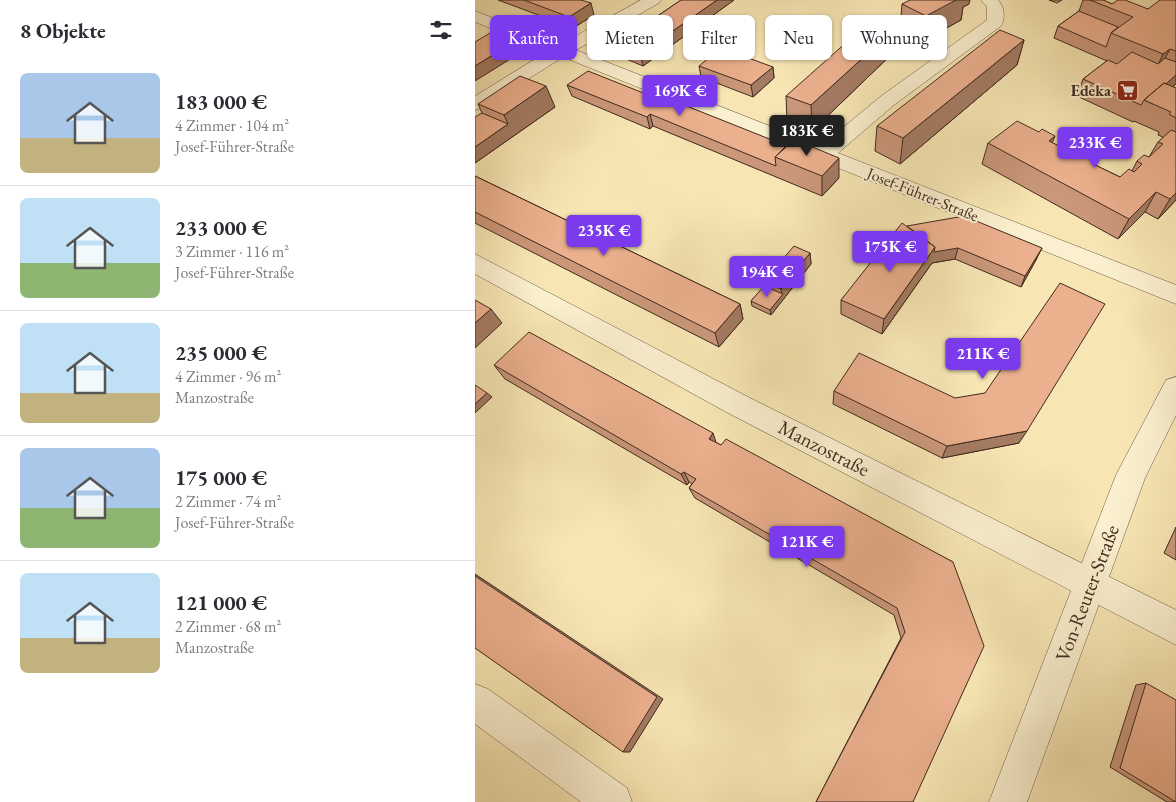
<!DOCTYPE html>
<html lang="de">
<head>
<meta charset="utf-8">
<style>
  body { margin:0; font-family:"EB Garamond",serif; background:#f7f7f7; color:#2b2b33; height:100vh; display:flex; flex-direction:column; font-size:19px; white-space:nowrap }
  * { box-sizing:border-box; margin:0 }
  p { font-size:16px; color:#7c7c81 }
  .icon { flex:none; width:28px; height:28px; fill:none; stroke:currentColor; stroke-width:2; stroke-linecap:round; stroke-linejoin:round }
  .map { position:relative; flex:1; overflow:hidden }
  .details { display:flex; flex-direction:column; background:#fff; width:475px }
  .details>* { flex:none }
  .guide { position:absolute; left:15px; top:15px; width:475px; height:45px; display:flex; gap:10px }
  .price { position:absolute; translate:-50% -42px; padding:0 11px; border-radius:5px; background:#7c3aed; color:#fff; font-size:16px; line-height:32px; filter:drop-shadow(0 1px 2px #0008) }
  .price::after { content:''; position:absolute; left:50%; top:30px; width:15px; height:11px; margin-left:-8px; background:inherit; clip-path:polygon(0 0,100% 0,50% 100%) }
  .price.selected { background:#222; color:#fff }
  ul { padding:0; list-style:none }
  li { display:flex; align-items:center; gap:15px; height:125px; padding:0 20px }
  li+li { border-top:1px solid #e1e1e2 }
  li span { display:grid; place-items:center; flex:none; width:140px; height:100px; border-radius:8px; color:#555 }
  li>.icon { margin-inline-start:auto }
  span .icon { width:60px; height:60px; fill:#fffc; stroke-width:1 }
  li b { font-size:21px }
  h2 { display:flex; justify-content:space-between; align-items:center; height:60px; padding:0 20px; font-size:21px }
  .pill { padding:0 18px; border-radius:8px; background:#fff; box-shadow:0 1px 4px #0004; font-size:18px; line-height:45px }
  .pill.selected { background:#7c3aed; color:#fff }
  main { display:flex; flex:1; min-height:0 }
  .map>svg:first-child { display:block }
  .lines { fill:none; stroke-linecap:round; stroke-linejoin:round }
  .minor-casing { stroke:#6e5944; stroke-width:1 }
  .tertiary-casing { stroke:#6e5944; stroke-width:1 }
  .minor { fill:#faefce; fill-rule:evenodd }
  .tertiary { fill:#faefce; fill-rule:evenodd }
  .wall { fill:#ca977a; stroke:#412a1f }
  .shaded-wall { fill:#a47b63; stroke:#412a1f }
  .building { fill:#ebb08e; stroke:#412a1f }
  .labels { text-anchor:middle; stroke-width:4; stroke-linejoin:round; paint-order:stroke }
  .far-poi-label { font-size:16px; font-weight:bold; fill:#412a1f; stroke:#faefce; text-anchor:end }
  .far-street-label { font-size:16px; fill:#412a1f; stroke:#faefce }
  .street-label { font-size:20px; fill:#412a1f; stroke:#faefce }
</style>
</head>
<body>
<main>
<section class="details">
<h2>8 Objekte<svg class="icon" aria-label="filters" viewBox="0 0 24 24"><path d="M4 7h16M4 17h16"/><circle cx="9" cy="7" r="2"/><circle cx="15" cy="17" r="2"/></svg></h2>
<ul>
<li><span style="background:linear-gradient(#a9c7e8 65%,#c2b280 0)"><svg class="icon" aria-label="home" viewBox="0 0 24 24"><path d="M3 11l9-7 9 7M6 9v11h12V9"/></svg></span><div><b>183 000 €</b><p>4 Zimmer · 104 m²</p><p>Josef-Führer-Straße</p></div></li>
<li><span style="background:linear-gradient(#bfe0f5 65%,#8fb573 0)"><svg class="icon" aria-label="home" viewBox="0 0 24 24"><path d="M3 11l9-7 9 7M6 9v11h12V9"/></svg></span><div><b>233 000 €</b><p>3 Zimmer · 116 m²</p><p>Josef-Führer-Straße</p></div></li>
<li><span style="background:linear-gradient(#bfe0f5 70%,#c2b280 0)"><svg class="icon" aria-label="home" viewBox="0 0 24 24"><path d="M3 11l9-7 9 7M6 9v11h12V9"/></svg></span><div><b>235 000 €</b><p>4 Zimmer · 96 m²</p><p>Manzostraße</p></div></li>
<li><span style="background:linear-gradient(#a9c7e8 60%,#8fb573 0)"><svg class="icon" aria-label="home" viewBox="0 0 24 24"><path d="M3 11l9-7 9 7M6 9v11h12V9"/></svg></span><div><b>175 000 €</b><p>2 Zimmer · 74 m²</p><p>Josef-Führer-Straße</p></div></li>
<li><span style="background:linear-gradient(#bfe0f5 65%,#c2b280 0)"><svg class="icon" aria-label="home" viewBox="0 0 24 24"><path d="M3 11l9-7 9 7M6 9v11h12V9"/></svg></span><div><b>121 000 €</b><p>2 Zimmer · 68 m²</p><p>Manzostraße</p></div></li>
</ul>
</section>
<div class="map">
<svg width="701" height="802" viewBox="0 0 701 802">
  <rect width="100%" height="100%" fill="#f7e6b4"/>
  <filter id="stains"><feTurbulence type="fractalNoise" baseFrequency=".004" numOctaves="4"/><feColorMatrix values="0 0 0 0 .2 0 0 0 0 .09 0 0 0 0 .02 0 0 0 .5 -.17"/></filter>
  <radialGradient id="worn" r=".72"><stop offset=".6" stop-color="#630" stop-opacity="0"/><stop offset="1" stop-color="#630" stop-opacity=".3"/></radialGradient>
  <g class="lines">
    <defs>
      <path id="minor" d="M166 0H186L184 3 101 50 346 146 405 97 512 20V7L506 0H523C529 6 531 18 526 26L419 105 363 153 701 285V304L88 57 7 108 0 110V96L73 51 0 22V11L86 44Z
        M701 377V415L670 478 552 802H514L641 475 691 380Z
        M0 684 13 689 152 788 157 802H106L0 724Z"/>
      <path id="tertiary" d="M0 254 275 398 701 610V645L255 414 0 274Z"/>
    </defs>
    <use href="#minor" class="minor-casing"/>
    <use href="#tertiary" class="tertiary-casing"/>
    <use href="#minor" class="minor"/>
    <use href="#tertiary" class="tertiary"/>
  </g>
  <path class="wall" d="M23 0H106L119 15 98 28Z
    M206 0H259L168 66 144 56 140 45Z
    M574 0H587L582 3Z
    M608 0H628L637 4 673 9 701 0V84L698 87 701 88V200L683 219 670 212 643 239 507 164 513 143H577L600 154 621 161 620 165 645 177 657 171 662 161 674 157 683 142 688 137 683 135 684 132 659 121 658 122 602 96 608 79 632 61 579 38 583 26 604 11Z
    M427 4H494L488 7 486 20 448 41 425 29Z
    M424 25 421 50 337 131 312 121 311 96Z
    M549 40 542 65 425 164 400 151 402 126Z
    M224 66 298 67 299 78 278 97 226 77Z
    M92 85 364 178 347 196 178 126 175 129 97 96Z
    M3 104 80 107 0 163 7 113Z
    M0 176 265 304 268 319 244 347 0 223Z
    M432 226 562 258 546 287 480 259 457 263 407 334 366 314V300Z
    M335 253 336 264 296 315 277 306 276 301 290 286 289 281Z
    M19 365 242 443 478 562 438 802H341L426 638 419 615 220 498 214 488 217 484 214 482 212 485 30 379Z
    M359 391 544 443 467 458 358 404Z
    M701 527V560L689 553Z
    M671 683 701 802H692L635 767 661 685Z"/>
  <path class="shaded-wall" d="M242 0H259L168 66 165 54Z
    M477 0H495L494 4 488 7 486 20 448 41 451 16Z
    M116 3 119 15 98 28 94 17Z
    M424 25 421 50 337 131 336 105Z
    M549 40 542 65 425 164 428 138Z
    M40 41 45 53 0 81V66Z
    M695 49 682 74 676 80 688 54Z
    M298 67 299 78 278 97 276 85Z
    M701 75V84L678 104 671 101Z
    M71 86 80 107 0 163V147L33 124 29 115Z
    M175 114 178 126 175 129 172 117Z
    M580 136 572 156 574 141Z
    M364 158V178L347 196V176Z
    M681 192 670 212 643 239 654 219Z
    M701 193V200L683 219 695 199Z
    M460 247 483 248 480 259 457 263 407 334 409 319Z
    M567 248 562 258 546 287 550 276Z
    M335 253 336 264 296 315 295 310 307 295 306 289Z
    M265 304 268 319 244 347 240 333Z
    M16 309 27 323 0 348V323Z
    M12 393 17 397 0 413V404Z
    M552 431 544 443 467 458 472 446Z
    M238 433 242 445 234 439Z
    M209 472 214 482 212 485 206 474Z
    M0 574 188 699 155 752H148L0 576Z"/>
  <path class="building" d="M49 0H106L116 3 94 17Z
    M206 0H242L165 54 140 45Z
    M435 0H481L451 16 427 4Z
    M615 0H628L637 4 643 0H650L673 9 685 0H701V51L695 49 688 54 636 33 658 17Z
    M604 11 643 27 636 33 631 47 583 26Z
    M400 17 424 25 336 105 311 96Z
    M525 30 549 40 428 138 402 126Z
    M17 32 40 41 0 66V42Z
    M246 48 298 67 276 85 224 66Z
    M657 52 683 64 690 58 701 62V75L691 84 689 83 669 100 666 105 608 79 633 60 642 64Z
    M113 71 191 102 194 99 312 146 300 157 301 166 175 114 172 117 92 85Z
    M45 76 71 86 29 115 3 104Z
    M689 83 701 88V118L694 114 696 112 669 100Z
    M7 113 33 124 0 147V117Z
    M542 121 564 132 567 129 580 136 574 141 600 154 602 152 621 161 618 164 645 177 654 169 659 172 667 164 662 161 669 155 674 157 688 144 683 142 696 130 701 132V193L695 199 681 192 654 219 513 143Z
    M318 139 364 158 347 176 300 157Z
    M0 176 265 304 240 333 0 212Z
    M489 216 567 248 550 276 483 248 459 252 460 247 432 226Z
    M427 223 460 247 409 319 366 300Z
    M319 246 335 253 306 289 289 281Z
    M585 283 630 304 552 431 472 446 359 391 384 353 480 398 510 393Z
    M289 286 308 294 295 310 276 301Z
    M0 300 16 309 0 323Z
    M54 332 238 433 234 439 246 445 251 439 478 562 509 646 438 802H341L430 632 422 608 214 488 221 479 209 472 206 474 19 365Z
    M0 385 12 393 0 404Z
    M0 576 182 697 148 752 0 648Z
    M671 683 701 700V802L645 768Z"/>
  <defs>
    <symbol id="supermarket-square" viewBox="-11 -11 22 22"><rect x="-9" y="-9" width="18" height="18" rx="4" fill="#8f2418" stroke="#faefce"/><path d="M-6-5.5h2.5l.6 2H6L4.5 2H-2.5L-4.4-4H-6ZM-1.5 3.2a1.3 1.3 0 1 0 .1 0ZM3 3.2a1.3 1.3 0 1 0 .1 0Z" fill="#fff"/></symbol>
  </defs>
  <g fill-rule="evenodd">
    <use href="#supermarket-square" x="640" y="78" width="25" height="25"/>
  </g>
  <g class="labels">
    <g class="far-poi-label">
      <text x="636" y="96">Edeka</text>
    </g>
    <g class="far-street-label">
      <text transform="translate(448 194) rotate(22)" y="6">Josef-Führer-Straße</text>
    </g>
    <g class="street-label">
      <text transform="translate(349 448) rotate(27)" y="7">Manzostraße</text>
      <text transform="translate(612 593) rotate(-69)" y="7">Von-Reuter-Straße</text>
    </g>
  </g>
  <rect width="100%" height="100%" filter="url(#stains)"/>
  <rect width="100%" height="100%" fill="url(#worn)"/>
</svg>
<b class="price" style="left:205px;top:117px">169K €</b>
<b class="price selected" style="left:332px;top:157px">183K €</b>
<b class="price" style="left:620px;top:169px">233K €</b>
<b class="price" style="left:129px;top:257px">235K €</b>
<b class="price" style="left:415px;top:273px">175K €</b>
<b class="price" style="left:292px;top:298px">194K €</b>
<b class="price" style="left:508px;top:380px">211K €</b>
<b class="price" style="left:332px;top:568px">121K €</b>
<div class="guide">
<a class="pill selected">Kaufen</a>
<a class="pill">Mieten</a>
<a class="pill">Filter</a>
<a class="pill">Neu</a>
<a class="pill">Wohnung</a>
</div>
</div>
</main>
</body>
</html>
